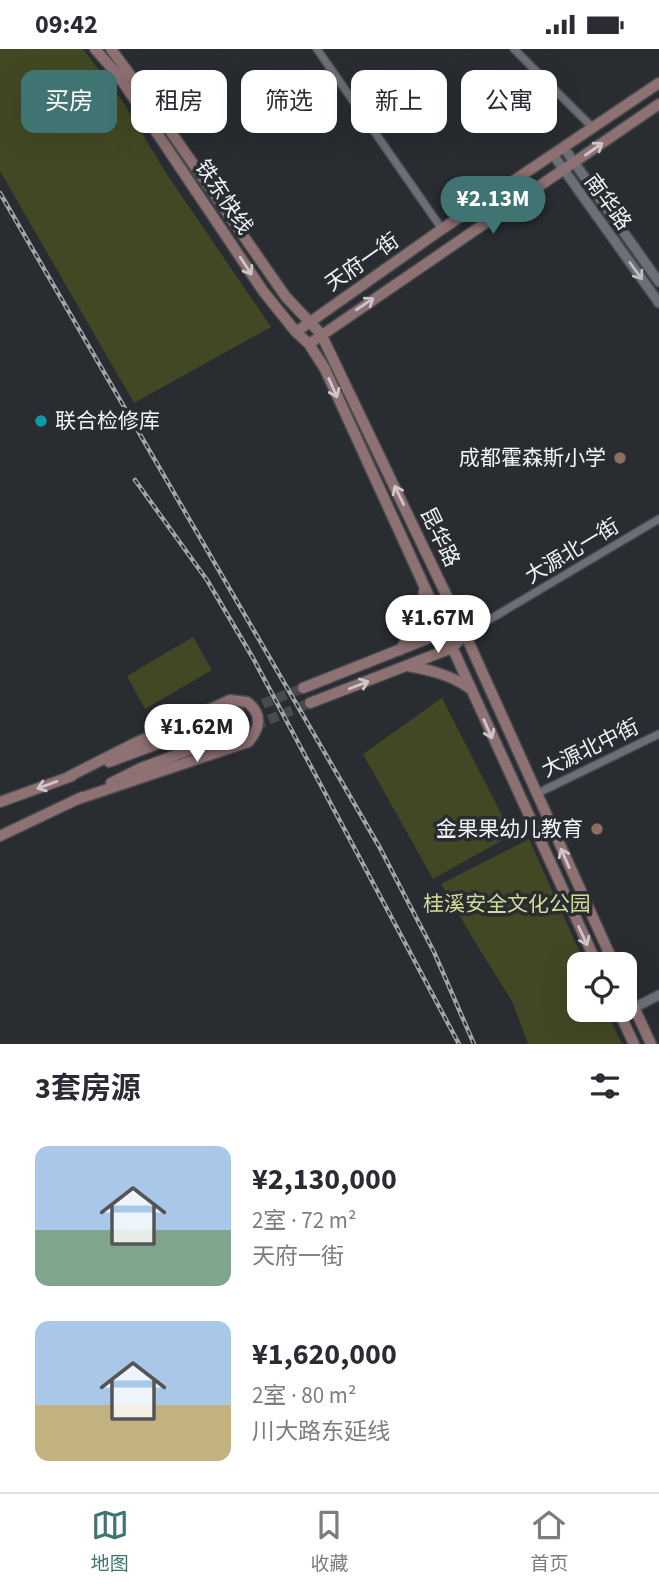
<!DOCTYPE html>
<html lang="zh">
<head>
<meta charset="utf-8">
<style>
  body { margin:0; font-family:"Source Sans 3","Noto Sans SC",sans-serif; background:#f7f7f7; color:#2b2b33; height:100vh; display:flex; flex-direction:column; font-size:26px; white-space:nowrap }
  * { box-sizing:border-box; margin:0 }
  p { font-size:23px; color:#7c7c81 }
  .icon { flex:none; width:38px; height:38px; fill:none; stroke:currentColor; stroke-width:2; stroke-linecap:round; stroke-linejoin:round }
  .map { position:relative; height:995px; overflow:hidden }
  .drawer { display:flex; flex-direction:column; background:#fff; flex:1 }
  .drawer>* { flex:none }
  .hud { position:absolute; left:21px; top:21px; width:618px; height:63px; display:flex; gap:14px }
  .buttons { position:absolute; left:567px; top:903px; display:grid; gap:14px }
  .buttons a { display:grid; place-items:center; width:70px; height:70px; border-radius:14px; background:#fff; box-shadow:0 7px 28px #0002; font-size:35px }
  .price { position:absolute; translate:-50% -60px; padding:0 16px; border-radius:24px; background:#fff; color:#222; font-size:23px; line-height:46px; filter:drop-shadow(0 2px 4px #0008) }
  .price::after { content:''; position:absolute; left:50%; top:42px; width:21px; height:16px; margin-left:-10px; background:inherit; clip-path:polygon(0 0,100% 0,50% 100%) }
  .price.selected { background:#3f7473; color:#fff }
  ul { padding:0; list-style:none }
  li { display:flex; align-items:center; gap:21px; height:175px; padding:0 35px }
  li span { display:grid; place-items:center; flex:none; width:196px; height:140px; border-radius:14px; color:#555 }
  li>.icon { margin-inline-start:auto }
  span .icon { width:84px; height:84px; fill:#fffc; stroke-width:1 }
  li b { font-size:30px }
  h2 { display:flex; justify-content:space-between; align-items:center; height:84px; padding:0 35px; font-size:30px }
  .pill { padding:0 24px; border-radius:14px; background:#fff; box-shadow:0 7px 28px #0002; font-size:24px; line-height:63px }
  .pill.selected { background:#3f7473; color:#fff }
  .status { display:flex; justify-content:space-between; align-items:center; height:49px; padding:0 35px; background:#fff; direction:ltr }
  .status svg { height:19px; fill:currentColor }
  .tab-bar { display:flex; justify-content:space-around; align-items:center; height:98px; border-top:2px solid #e1e1e2; background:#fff; font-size:19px; color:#7c7c81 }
  .tab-bar a { display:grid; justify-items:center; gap:4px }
  .tab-bar .selected { color:#3f7473 }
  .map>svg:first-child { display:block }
  .green { fill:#434824 }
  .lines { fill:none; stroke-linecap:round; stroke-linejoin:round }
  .secondary-tunnel { stroke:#474a4f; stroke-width:10; stroke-dasharray:10 5; stroke-linecap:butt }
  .minor-casing { stroke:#484a4e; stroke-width:10 }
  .tertiary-casing { stroke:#484a4e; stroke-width:12 }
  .secondary-casing { stroke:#484a4e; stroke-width:13 }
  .minor { stroke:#6c6f75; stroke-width:7 }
  .tertiary { stroke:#6c6f75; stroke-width:9 }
  .secondary { stroke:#8e7172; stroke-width:10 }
  .rail-casing { stroke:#a3a5a9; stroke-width:4.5 }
  .rail { stroke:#292c31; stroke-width:2; stroke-dasharray:5; stroke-linecap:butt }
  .oneway { stroke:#cec6c8 }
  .oneway2 { stroke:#bcbec2 }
  .culture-dot { fill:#0f9aa8; stroke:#292c31; stroke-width:2.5 }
  .education-dot { fill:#8d6e63; stroke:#292c31; stroke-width:2.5 }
  .labels { text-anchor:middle; stroke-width:7; stroke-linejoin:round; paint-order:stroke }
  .street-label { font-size:21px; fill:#f1f3f6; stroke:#292c31 }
  .poi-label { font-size:21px; fill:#f1f3f6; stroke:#292c31; text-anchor:end }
  .park-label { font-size:21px; fill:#d2dc95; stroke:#292c31 }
</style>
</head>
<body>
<div class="status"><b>09:42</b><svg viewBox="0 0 49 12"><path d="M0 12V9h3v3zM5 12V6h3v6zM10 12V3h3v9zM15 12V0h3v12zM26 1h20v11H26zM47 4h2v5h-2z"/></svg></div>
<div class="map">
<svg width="659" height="995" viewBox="0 0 659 995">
  <rect width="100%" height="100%" fill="#292c31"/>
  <path class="green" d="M0 0H83L123 53 168 127 271 278 134 354 0 122Z
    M193 588 212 621 145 660 127 627Z
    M442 649 512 786 433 830 363 705Z
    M529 790 585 915H579V961H606L622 995H528L512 952 475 893 441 835Z"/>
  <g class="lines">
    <path class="secondary-tunnel" d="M235 666 303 639
      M241 682 310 654"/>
    <defs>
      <path id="minor" d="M317 0 442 180
        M514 0 593 79
        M465 585 659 470
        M536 745 659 685"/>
      <path id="tertiary" d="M564 99 659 233
        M554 107 659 254
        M620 966 659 946"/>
      <path id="secondary" d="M95 0 118 26 263 242 296 283 309 295 325 320 597 915
        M111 0 150 53 286 248 321 285 465 585 614 915
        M296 283 442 180 659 34
        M309 295 659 55
        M400 601C415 580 423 567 424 542
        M408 617C430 621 451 626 469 639
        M303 639 444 583 465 585
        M310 654 452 599 465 585
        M109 713 235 666
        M68 728 133 695 230 651 247 653C263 665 260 680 248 693L78 750
        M111 734 141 719 241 682
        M0 753 72 727
        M0 787 82 748
        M625 939 651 995
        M618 961 634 995"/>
    </defs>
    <use href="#minor" class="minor-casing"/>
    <use href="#tertiary" class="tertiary-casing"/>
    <use href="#secondary" class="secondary-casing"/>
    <use href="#minor" class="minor"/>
    <use href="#tertiary" class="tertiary"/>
    <use href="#secondary" class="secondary"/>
    <defs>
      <path id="rail" d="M0 144 380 799 434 903 474 995
        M135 431 207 531 253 609 459 995"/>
    </defs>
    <use href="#rail" class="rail-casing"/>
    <use href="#rail" class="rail"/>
  </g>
  <defs><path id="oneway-shaft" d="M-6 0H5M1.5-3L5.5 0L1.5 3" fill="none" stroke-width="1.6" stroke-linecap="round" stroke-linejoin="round" transform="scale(1.75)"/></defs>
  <g class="oneway">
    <use href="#oneway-shaft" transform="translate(594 100) rotate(-35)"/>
    <use href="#oneway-shaft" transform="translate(246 217) rotate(57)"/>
    <use href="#oneway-shaft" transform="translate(365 255) rotate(-34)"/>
    <use href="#oneway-shaft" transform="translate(333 339) rotate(66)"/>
    <use href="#oneway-shaft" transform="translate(399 446) rotate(-116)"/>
    <use href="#oneway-shaft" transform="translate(359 636) rotate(-21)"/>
    <use href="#oneway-shaft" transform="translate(488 680) rotate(66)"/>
    <use href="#oneway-shaft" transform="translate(47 736) rotate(160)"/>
    <use href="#oneway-shaft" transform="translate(565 809) rotate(-114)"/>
    <use href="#oneway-shaft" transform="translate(583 887) rotate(65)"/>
  </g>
  <use class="oneway2" href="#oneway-shaft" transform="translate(636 222) rotate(54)"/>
  <circle class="culture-dot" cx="41" cy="372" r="7"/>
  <g class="education-dot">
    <circle cx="620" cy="409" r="7"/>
    <circle cx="597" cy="780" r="7"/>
  </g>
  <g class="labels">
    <g class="street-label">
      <text transform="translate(224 148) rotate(56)" y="7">铁东快线</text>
      <text transform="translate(608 153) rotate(54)" y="7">南华路</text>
      <text transform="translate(362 213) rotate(-35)" y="7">天府一街</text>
      <text transform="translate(440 488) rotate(64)" y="7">昆华路</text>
      <text transform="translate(572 502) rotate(-31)" y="7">大源北一街</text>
      <text transform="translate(590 699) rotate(-26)" y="7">大源北中街</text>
    </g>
    <g class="poi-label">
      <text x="55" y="379" text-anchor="start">联合检修库</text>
      <text x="606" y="416">成都霍森斯小学</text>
      <text x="583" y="787">金果果幼儿教育</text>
    </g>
    <g class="park-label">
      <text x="507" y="862">桂溪安全文化公园</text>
    </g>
  </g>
</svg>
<div class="buttons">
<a><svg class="icon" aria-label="locate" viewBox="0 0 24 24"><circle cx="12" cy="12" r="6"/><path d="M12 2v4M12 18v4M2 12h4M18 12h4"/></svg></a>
</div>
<b class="price selected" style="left:493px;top:187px">¥2.13M</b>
<b class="price" style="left:438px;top:606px">¥1.67M</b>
<b class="price" style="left:197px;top:715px">¥1.62M</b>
<div class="hud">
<a class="pill selected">买房</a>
<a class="pill">租房</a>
<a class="pill">筛选</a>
<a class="pill">新上</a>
<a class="pill">公寓</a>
</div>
</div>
<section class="drawer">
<h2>3套房源<svg class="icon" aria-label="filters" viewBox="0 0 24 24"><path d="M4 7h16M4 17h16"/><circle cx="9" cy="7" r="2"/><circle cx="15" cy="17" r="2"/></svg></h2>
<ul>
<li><span style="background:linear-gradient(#a9c7e8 60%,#7fa58c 0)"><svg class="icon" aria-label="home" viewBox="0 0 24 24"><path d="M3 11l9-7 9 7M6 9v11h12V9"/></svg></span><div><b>¥2,130,000</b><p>2室 · 72 m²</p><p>天府一街</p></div></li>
<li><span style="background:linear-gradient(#a9c7e8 60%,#c2b280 0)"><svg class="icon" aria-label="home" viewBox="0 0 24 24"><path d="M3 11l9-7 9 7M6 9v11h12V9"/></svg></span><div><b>¥1,620,000</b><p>2室 · 80 m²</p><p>川大路东延线</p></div></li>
</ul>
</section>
<nav class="tab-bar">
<a class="selected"><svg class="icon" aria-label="map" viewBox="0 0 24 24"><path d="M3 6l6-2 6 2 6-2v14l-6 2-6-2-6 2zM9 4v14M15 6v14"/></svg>地图</a>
<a><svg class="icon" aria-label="saved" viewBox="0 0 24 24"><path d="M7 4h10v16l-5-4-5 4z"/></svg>收藏</a>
<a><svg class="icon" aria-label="home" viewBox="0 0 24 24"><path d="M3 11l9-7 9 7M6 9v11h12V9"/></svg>首页</a>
</nav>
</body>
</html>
